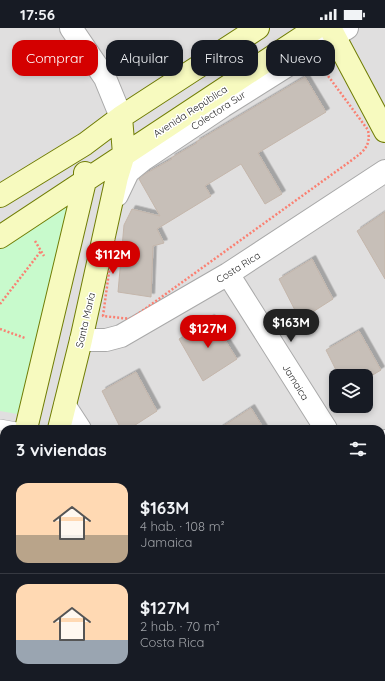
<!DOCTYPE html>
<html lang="es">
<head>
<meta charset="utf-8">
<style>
  body { margin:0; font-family:Quicksand,sans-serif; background:#242831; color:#f1f3f6; height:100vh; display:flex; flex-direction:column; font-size:15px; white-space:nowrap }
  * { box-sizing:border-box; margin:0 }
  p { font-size:13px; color:#9ea1a6 }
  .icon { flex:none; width:22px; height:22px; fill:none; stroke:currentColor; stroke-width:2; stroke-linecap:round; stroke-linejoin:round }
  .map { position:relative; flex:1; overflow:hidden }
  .details { position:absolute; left:0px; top:397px; width:385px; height:256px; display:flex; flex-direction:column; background:#171b24; border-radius:12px 12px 0 0; box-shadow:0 2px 6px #0003 }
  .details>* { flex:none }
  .banner { position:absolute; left:12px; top:12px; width:361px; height:36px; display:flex; gap:8px }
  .fabs { position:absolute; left:329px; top:341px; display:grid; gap:8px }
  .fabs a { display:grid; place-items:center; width:44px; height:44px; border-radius:8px; background:#171b24; box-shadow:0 2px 6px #0003; font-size:20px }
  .price { position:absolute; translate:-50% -34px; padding:0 9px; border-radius:14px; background:#d40000; color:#fff; font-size:13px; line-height:26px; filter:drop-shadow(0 1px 2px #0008) }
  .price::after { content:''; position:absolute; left:50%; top:24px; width:12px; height:9px; margin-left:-6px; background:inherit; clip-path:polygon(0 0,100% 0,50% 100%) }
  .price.on { background:#222; color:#fff }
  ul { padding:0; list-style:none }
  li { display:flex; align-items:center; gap:12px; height:100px; padding:0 16px }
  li+li { border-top:1px solid #363941 }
  li span { display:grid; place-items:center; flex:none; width:112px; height:80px; border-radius:12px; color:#555 }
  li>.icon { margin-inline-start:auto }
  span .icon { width:48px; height:48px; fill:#fffc; stroke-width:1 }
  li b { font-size:17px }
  h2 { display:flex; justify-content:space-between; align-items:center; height:48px; padding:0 16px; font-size:17px }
  .pill { padding:0 14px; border-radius:12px; background:#171b24; box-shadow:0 2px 6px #0003; font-size:14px; line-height:36px }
  .pill.on { background:#d40000; color:#fff }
  .status { display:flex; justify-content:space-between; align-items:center; height:28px; padding:0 20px; background:#171b24; direction:ltr }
  .status svg { height:11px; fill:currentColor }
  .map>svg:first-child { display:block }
  .residential { fill:#e0dfdf; fill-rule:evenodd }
  .park { fill:#c8facc }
  .building { fill:#c7bfb8; stroke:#c4b6ab; filter:url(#shadow) }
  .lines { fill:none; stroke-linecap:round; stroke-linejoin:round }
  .lane-casing { stroke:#a9a9a9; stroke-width:12 }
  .street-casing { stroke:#a9a9a9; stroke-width:24 }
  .secondary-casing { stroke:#707d05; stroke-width:24 }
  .path { stroke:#fa8072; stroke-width:2.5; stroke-dasharray:2 2; stroke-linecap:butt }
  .lane { stroke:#fff; stroke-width:11 }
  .street { stroke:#fff; stroke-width:22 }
  .secondary { stroke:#f7fabf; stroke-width:22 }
  .labels { text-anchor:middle; stroke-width:3; stroke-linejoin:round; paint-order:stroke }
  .street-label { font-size:10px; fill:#222; stroke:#fff }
</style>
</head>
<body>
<div class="status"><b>17:56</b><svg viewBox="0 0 49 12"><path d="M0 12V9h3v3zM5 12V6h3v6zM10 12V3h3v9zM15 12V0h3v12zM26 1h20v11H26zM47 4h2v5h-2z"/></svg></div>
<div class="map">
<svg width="385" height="653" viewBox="0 0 385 653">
  <defs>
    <filter id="shadow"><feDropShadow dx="3.5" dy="-3.5" stdDeviation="0" flood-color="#0004"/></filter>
  </defs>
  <rect width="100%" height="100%" fill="#f2efe9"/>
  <path class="residential" d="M0 0H385V653H0ZM336 348H366V378H336ZM4 401H381V649H4Z"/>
  <path class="park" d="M85 153 29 388 0 383V209Z"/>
  <path class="building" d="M305 49 326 84 258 125 282 166 265 176 241 136 205 158 211 168 157 201 164 215 153 218 151 269 118 264 124 197 132 181 160 188 139 151 145 146 172 131 171 130 197 115 196 114Z
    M385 184V251L357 203Z
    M312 231 333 271 300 292 279 251Z
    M211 290 237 331 203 353 179 311Z
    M359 303 381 342 371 348H339L326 322Z
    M136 344 157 383 129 401H121L102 363Z
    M251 380 264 401H219Z"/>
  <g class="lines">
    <defs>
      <path id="lane" d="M0 397 22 401"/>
      <path id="street" d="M71 0 105 50 121 89
        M117 167 128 144 144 131 223 78 347 0
        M228 246 326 401
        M81 312H106L121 308 228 246 385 143
        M65 378 80 401
        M381 416 385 413
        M381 491 385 498
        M238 649 241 653"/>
      <path id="secondary" d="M330 0 385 103
        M0 168 85 116 121 89 258 0
        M0 209 316 0
        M26 401 85 153V145
        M59 401 81 312 117 149 124 126 121 89
        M0 530 4 510
        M3 653 4 648"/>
    </defs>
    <use href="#lane" class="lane-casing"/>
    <use href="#street" class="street-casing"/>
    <use href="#secondary" class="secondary-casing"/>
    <path class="path" d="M315 28 320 37 368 102C371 118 364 123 352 132L131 291 103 288 120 163 132 147 299 37Z
      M35 213 44 228
      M0 276 41 223
      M0 301 25 310
      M0 429 3 414
      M381 460 385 467
      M381 538 385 544
      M266 649 268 653"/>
    <use href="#lane" class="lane"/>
    <use href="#street" class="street"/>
    <use href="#secondary" class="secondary"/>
  </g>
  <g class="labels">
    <g class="street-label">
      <text transform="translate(218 82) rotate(-33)" y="4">Colectora Sur</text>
      <text transform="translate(190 83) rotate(-33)" y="4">Avenida República</text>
      <text transform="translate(238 239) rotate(-32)" y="4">Costa Rica</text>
      <text transform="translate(85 292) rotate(-77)" y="4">Santa María</text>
      <text transform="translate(296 354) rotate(58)" y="4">Jamaica</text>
    </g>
  </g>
</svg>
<div class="fabs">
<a><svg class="icon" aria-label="layers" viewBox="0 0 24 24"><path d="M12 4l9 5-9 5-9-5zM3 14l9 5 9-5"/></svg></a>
</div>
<b class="price" style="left:113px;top:247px">$112M</b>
<b class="price on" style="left:291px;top:315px">$163M</b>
<b class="price" style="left:208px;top:321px">$127M</b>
<div class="banner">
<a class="pill on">Comprar</a>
<a class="pill">Alquilar</a>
<a class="pill">Filtros</a>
<a class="pill">Nuevo</a>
</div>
<section class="details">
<h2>3 viviendas<svg class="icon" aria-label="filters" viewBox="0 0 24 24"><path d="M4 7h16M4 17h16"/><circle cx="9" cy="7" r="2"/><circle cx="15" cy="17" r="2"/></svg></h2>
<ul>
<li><span style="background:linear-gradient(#ffd9b3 65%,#b9a48a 0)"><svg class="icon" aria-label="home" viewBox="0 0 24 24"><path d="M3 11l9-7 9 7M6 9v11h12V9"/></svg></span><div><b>$163M</b><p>4 hab. · 108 m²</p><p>Jamaica</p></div></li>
<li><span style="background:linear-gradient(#ffd9b3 70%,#9aa5b1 0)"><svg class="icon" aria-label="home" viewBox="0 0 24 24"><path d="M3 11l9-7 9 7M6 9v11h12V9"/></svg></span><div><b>$127M</b><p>2 hab. · 70 m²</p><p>Costa Rica</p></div></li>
</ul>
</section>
</div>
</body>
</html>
